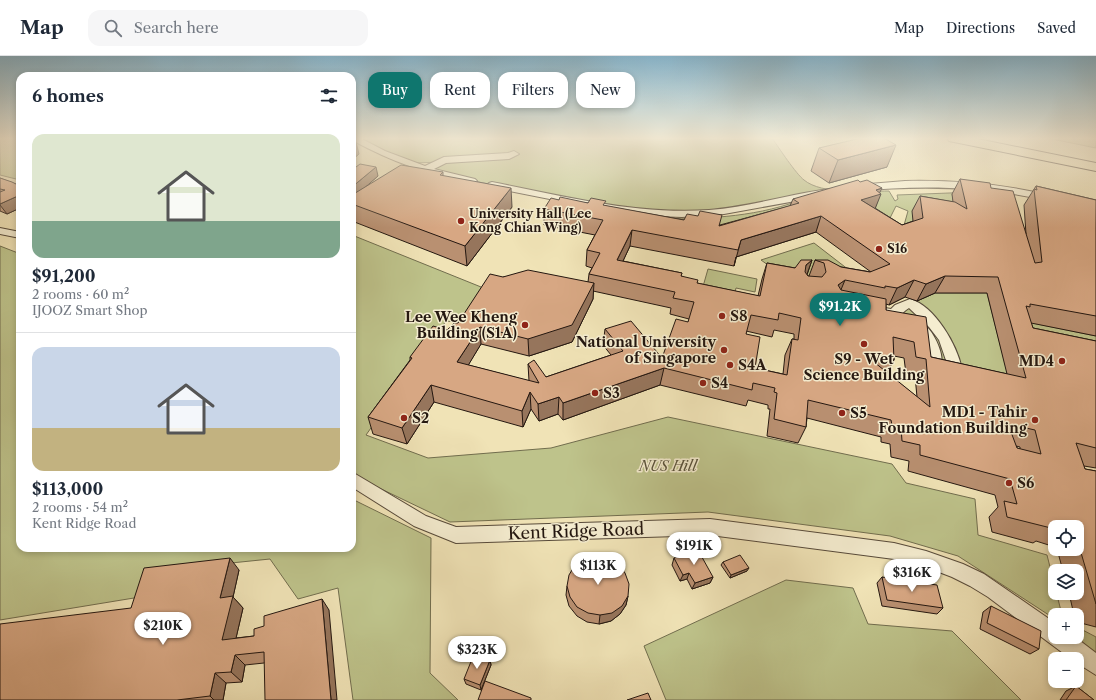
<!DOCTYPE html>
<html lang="en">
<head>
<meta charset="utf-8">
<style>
  body { margin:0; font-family:"Libre Caslon Text",serif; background:#f6f6f7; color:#1f2937; height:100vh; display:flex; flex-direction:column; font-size:15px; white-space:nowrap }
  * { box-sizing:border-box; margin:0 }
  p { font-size:13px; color:#747a83 }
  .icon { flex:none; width:22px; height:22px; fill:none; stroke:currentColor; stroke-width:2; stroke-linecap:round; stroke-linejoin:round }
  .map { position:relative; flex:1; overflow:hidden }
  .side { position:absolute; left:16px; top:16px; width:340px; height:480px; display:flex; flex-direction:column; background:#fff; border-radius:12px; box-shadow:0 2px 6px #0003 }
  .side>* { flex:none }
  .banner { position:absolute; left:368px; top:16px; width:380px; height:36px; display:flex; gap:8px }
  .fabs { position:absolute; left:1048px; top:464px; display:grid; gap:8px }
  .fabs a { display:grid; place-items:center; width:36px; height:36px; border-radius:8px; background:#fff; box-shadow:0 2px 6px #0003; font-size:20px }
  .price { position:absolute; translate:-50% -34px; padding:0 9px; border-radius:14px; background:#fff; color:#222; font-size:13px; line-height:26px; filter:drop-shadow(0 1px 2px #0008) }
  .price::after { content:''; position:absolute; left:50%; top:24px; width:12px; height:9px; margin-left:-6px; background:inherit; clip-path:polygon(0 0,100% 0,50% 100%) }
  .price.active { background:#0f766e; color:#fff }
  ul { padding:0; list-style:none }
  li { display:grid; align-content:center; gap:8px; height:212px; padding:0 16px }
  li+li { border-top:1px solid #e0e1e3 }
  li span { display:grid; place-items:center; height:124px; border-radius:12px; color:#555 }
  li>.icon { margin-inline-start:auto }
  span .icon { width:72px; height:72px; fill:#fffc; stroke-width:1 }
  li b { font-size:17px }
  h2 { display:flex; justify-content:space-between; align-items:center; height:48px; padding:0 16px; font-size:17px }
  .chip { padding:0 14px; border-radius:12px; background:#fff; box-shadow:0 2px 6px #0003; font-size:14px; line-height:36px }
  .chip.active { background:#0f766e; color:#fff }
  header { display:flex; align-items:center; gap:24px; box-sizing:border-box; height:56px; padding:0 20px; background:#fff; border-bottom:1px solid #e0e1e3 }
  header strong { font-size:19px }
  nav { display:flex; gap:22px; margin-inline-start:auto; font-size:14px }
  .search { width:280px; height:36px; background:#f6f6f7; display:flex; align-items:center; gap:10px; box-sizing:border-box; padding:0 14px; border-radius:12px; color:#747a83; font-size:15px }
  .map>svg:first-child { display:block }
  .green { fill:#bec38b; stroke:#716d4e }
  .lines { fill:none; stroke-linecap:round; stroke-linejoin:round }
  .street-casing { stroke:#574a3a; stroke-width:2 }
  .highway-casing { stroke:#241710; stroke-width:2 }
  .street { fill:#f5edd0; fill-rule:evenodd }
  .highway { fill:#f0e3b6; fill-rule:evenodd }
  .wall { fill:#b99071; stroke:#241710; fill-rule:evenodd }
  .shaded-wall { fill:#96755c; stroke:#241710 }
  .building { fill:#d7a783; stroke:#241710; fill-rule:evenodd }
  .poi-dot { fill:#8f2418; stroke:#f5edd0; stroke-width:1.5 }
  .labels { text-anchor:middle; stroke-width:3; stroke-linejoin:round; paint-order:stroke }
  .far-poi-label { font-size:12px; font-weight:bold; fill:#241710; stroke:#f5edd0; text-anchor:start }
  .poi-label { font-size:14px; font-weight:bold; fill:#241710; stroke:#f5edd0; text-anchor:start }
  .park-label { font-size:14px; font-style:italic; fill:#5a533b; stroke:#f5edd0 }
  .near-street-label { font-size:17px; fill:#241710; stroke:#f5edd0 }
</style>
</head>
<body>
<header>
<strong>Map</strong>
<div class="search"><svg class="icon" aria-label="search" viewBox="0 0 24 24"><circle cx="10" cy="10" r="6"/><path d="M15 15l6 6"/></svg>Search here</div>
<nav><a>Map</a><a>Directions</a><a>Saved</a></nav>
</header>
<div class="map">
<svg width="1096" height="644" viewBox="0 0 1096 644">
  <rect width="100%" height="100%" fill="#f0e3b6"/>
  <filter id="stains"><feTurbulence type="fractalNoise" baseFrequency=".005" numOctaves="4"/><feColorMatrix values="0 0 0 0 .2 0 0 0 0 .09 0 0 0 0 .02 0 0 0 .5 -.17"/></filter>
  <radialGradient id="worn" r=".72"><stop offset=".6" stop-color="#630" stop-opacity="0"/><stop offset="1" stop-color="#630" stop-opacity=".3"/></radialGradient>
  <path class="green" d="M0 82H18V88H20V124L0 119Z
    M357 82H772C779 92 796 118 804 124 822 139 866 135 889 135L895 145 898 143 897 139 975 136 952 138 956 158 932 153 922 156 914 174 901 180 908 155 896 150 890 162 717 185 652 163C702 163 751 162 798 145L769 147 698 157H653L526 136 431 116 445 106 410 107 368 89Z
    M1047 82H1096V92Z
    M352 179 486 233 464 267 446 265 366 379 428 402 551 392 668 361 892 408 906 427 975 443 978 479 1047 499 1062 559H1055V563L958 500 890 480 708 456 450 466 352 419Z
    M814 187 849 214 806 224 786 222 761 204Z
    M0 190 18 197 20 203V492H352V443L431 482 430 617 458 644H353L338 532 298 543 270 503 153 515 140 541 0 564Z
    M708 213 757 223 755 236 736 232 732 248 700 241Z
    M935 237H987L1001 292 1009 318 948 310 894 258 899 252Z
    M1018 264 1096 280V294L1003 275Z
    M786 524 853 532 868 568 952 575 1021 644H666L644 590Z
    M1077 571 1096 581V600L1069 581H1077Z"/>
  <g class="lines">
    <defs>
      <path id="street" d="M352 82H360L385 95 425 110 444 101 508 97 514 95 519 98 509 103 446 107 434 113 475 123 477 125 475 127 472 128C428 118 392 106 352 84Z
        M905 125C955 124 1004 128 1053 140L1054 142 1049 145C985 130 922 129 857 135L852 132 857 129Z
        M492 126C563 140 636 159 709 154 750 151 789 138 829 133L834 136 829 139 724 158 682 161 655 160 600 153 489 131 487 129 489 127Z
        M0 172 20 176V182L0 178Z
        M910 243C935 250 957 289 962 313L960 316 955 318 950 316 939 284 929 271 909 252C904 255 902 258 898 261 893 264 880 259 875 258L873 255 875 252 879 251 891 253 895 249Z
        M917 264C930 267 947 299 940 311L935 313 930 311 924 286 911 268 912 265Z
        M352 416 426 460 456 471 710 463 894 487 926 495 963 508 984 518 1055 567V581H1075L1096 597V619L1077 607V603H1071L988 541 970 530 952 521 926 511 894 503 710 479 456 487 414 470 352 431Z"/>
      <path id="highway" d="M947 82H973L1096 107V115L954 86 949 85Z"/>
    </defs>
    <use href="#street" class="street-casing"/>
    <use href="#highway" class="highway-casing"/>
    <use href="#street" class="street"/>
    <use href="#highway" class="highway"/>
  </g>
  <path class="wall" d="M819 92 887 111 829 127 811 115Z
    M352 114 378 120 366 130 443 116V120L512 151 467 210 352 165Z
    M0 122 20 130V152L7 158 0 155Z
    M960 123 991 132 1026 178 1024 149 1036 130 1096 144V280L1031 267 1033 272 1096 285V412L1084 410 1085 413 1096 415V571L1077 566V559H1074L1069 537H1077V515H1063L1057 493H1077V471H1055V491L1036 485 1033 487 992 476 989 461 998 451 995 439 908 415 909 405 891 401 890 388 881 386V381L807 362 806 371 798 387 767 380 770 353H768V349L748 344 746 350 660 329 563 364 558 358 539 365 531 353 523 371 434 346 407 388 373 378 368 361 410 304V301L458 267 503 221 588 226 589 218 592 212 586 210 587 194 595 179 544 169V153L559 144 588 147 684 164 720 169 790 150 793 143 880 137 875 152 902 169 913 165 912 155 920 140 953 146 952 138ZM816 176 871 216 841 211 815 204 809 220H808L807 219 812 204 795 212 767 207 762 223 758 240 697 227 681 220 682 217 623 205 630 190 734 210 736 201ZM593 235 671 252 670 258 689 263 688 266 662 302 605 273 603 289 611 299 546 321 528 308 529 325 468 309 481 288 529 300 572 286 593 243ZM935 237H987L1007 318 931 301 886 254V248L889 249 905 241 917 245ZM774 274 794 278V283H792L785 299 783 318 755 312 746 278V275L772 281ZM894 300 904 302 906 318 915 320 917 341 887 317 894 304ZM1016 390 1020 391V393L1017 392Z
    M674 502 713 521 710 527 692 533 687 523 680 525 672 509Z
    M723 506 747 515 730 522 721 509Z
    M239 514 233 541 243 552 236 582 254 580 329 554 264 607 245 609 242 626 226 627 223 644H0Z
    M882 521 943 552 937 558 882 550 877 527Z
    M567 530 628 540 626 549 620 558 611 565 599 568 587 566 577 560 569 550 566 539Z
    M991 550 1039 593 1030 598 980 573 983 556Z
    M490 604 491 609 481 634 466 628 464 623Z
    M1076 630 1094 644H1060L1066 635Z"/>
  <path class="shaded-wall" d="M352 82H355L359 98 352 104Z
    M896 89 887 111 829 127 838 104Z
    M376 111 378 120 352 143V131Z
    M511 132 512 151 467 210 465 190Z
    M882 132 879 138H881L875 153 861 144 876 134Z
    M20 139V152L7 158 0 149V148Z
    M821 160 816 176 736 201 734 210 741 184Z
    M632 174 630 190 616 220 617 204Z
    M812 204 806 221 800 226 806 209Z
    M945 220 935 237 917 245 926 228Z
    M845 224 838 241V229Z
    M914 224 905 241 889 249 897 232Z
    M594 227 593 243 572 286 529 300 528 283Z
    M480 271 481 288 460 323 457 306Z
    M664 312 660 329 563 364V347Z
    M431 329 434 346 407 388 402 372Z
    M530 336 531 353 523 371 522 355Z
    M559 341 558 358 539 365 538 348Z
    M230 502 239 514 233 541 243 552 233 595 222 584 220 542Z
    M749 512 747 515 730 522 731 519Z
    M689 517 687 523 680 525 683 519Z
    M713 521 710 527 692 533 695 527Z
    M628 540 626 549 620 558 611 565 599 568 600 559Z
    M322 543 329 554 337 644H331Z
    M235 599 245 609 242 626 231 616Z
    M490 604 491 609 481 634 480 629Z
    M215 617 226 627 223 644H214L210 640Z"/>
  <path class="building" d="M861 82H884L896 89 838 104 819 92Z
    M360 108 376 111 352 131V114Z
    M401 109 443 116 440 119 511 132 465 190 352 148V139Z
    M0 122 12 126 20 130V139L0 148V136L5 134 0 133Z
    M960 123 990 127 991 132 1013 135 1035 207 1042 206 1034 133 1037 134 1036 130 1096 144V260L1030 248V251L1026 250 1033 272 1096 285V392L1076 387 1085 413 1096 415V548L1077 483V471H1058L1050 469 1051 472 1007 461 1004 445 1017 448 1010 423 920 399V389L902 385 901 371 892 369 891 364 808 344 806 371 774 363 777 337 774 336 775 332 753 327 752 334 664 312 563 347 559 341 538 348 530 336 522 355 431 329 402 372 368 361 412 302 410 301 433 270 447 274 454 267H458L490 218 503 221 528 214 594 227 572 269 528 283 480 271 457 306 539 327 528 308 534 304 546 321 623 295 605 273 631 265 662 302 676 263 688 266 694 246 673 242 675 236 589 218 600 197 587 194 603 164 544 153 551 142 559 144 560 141 588 147 591 142 606 145 603 149 684 164 687 158 698 160 700 155 722 159 719 170 799 147 793 143 858 124 860 126 867 124 882 132 876 134 881 138 861 144 902 169 923 162 920 140 955 146 967 153ZM821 160 890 208 870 216 841 211 828 204H815L824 207 826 216 822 221 808 220 805 216 806 209 812 204H801L795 212 767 207 760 240 697 227 698 224 681 220 682 217 617 204 632 174 738 194 741 184ZM945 220 998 221 1026 322 931 301 926 261 886 254V243L841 234 838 229 845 224 885 232V230L897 232 914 224 926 228ZM779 257 801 262 798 284 792 283 787 319 755 312 760 281 746 278 751 259 778 264ZM893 281 914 286 916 301 926 303 930 351 864 298 894 304ZM1008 368 1035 374 1041 398 1017 392Z
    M698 494 713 521 695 527 689 517 683 519 674 502Z
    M740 499 749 512 731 519 723 506Z
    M595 500 607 502 618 508 625 517 629 528 628 540 622 550 612 557 600 559 588 557 577 551 570 541 567 530 569 519 575 509 584 503Z
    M230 502 220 542 233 540 222 584 254 580V573L264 570V560L322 543 331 644H265L264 596 235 599 231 616 215 617 210 640 177 644H0V568L131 552 144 512Z
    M882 521 937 529 943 552 887 544Z
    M991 550 1041 575 1039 593 987 567Z
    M474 598 490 604 480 629 464 623Z
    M485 625 531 642V644H478Z
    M1076 630 1094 644H1066Z
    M648 637 651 644H627Z"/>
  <linearGradient id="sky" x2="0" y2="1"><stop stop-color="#89b8d0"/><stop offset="0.48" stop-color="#f8f2de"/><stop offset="1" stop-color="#f8f2de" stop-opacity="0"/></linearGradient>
  <rect width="1096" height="172" fill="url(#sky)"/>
  <g class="poi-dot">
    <circle cx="461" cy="165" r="4"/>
    <circle cx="879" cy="193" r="4"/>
    <circle cx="722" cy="260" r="4"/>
    <circle cx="525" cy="269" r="4"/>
    <circle cx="864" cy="288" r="4"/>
    <circle cx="724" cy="294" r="4"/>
    <circle cx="1062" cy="305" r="4"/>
    <circle cx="730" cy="309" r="4"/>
    <circle cx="703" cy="327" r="4"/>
    <circle cx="595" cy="337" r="4"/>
    <circle cx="842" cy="357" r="4"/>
    <circle cx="404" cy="362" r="4"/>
    <circle cx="1035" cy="364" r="4"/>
    <circle cx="1009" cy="427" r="4"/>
  </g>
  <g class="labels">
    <g class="far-poi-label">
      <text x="469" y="162">University Hall (Lee<tspan x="469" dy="14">Kong Chian Wing)</tspan></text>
      <text x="887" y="197">S16</text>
    </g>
    <g class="poi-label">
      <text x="730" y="265">S8</text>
      <text x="517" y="266" text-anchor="end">Lee Wee Kheng<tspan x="517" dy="16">Building (S1A)</tspan></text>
      <text x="716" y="291" text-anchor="end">National University<tspan x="716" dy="16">of Singapore</tspan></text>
      <text x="864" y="308" text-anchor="middle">S9 - Wet<tspan x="864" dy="16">Science Building</tspan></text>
      <text x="1054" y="310" text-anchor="end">MD4</text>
      <text x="738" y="314">S4A</text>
      <text x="711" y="332">S4</text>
      <text x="603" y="342">S3</text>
      <text x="1027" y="361" text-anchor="end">MD1 - Tahir<tspan x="1027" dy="16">Foundation Building</tspan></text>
      <text x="850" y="362">S5</text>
      <text x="412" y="367">S2</text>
      <text x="1017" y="432">S6</text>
    </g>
    <g class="park-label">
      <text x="668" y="415">NUS Hill</text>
    </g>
    <g class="near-street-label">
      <text transform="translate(576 475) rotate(-2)" y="6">Kent Ridge Road</text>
    </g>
  </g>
  <rect width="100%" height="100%" filter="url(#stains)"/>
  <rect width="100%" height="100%" fill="url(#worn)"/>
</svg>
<div class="fabs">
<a><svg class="icon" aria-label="locate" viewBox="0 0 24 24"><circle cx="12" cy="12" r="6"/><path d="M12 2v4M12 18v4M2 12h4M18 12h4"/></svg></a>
<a><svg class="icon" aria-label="layers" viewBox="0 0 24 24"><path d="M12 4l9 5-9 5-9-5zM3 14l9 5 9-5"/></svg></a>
<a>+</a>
<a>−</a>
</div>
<b class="price active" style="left:840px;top:271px">$91.2K</b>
<b class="price" style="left:694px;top:510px">$191K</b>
<b class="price" style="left:598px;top:530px">$113K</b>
<b class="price" style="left:912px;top:537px">$316K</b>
<b class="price" style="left:163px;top:590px">$210K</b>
<b class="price" style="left:477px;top:614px">$323K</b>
<div class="banner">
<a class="chip active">Buy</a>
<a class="chip">Rent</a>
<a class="chip">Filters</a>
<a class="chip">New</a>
</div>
<section class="side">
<h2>6 homes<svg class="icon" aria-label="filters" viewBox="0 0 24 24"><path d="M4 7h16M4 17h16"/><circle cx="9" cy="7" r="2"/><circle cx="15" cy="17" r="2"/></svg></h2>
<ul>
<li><span style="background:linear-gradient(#dfe7d0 70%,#7fa58c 0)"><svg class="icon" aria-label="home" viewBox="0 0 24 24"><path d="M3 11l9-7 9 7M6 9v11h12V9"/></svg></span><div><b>$91,200</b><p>2 rooms · 60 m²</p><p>IJOOZ Smart Shop</p></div></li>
<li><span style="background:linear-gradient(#c9d6e8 65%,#c2b280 0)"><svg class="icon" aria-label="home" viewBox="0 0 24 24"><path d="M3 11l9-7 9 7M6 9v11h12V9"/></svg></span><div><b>$113,000</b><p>2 rooms · 54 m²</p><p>Kent Ridge Road</p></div></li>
</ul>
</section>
</div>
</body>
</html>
